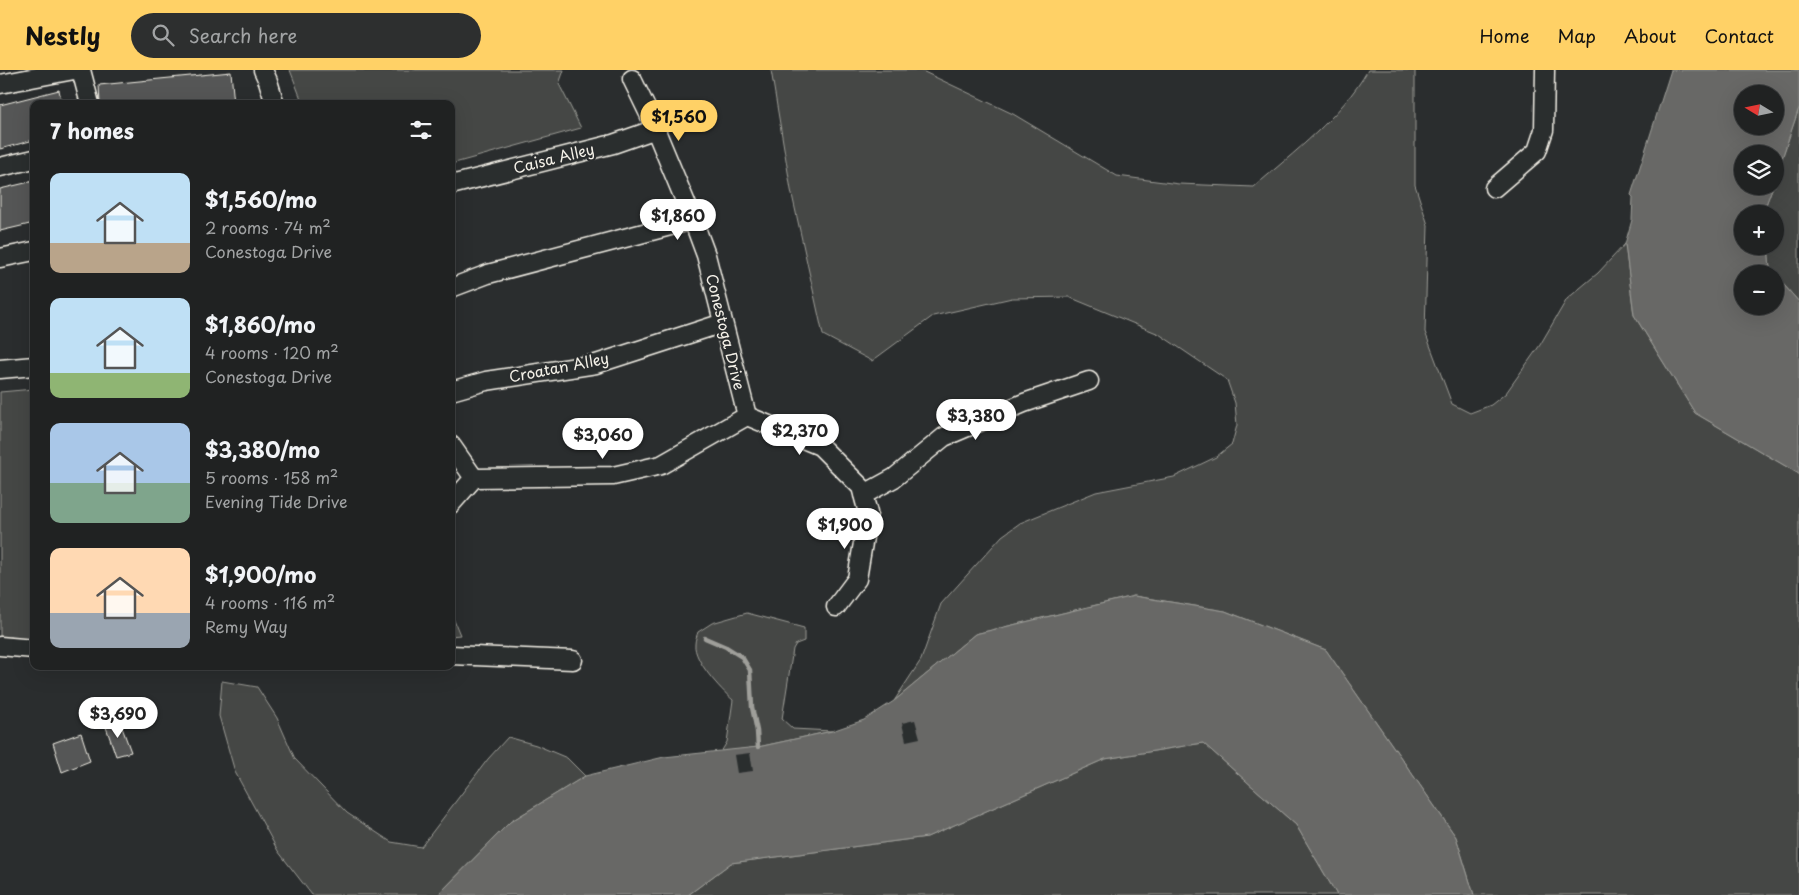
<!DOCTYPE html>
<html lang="en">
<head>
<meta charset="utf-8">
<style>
  body { margin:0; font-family:"Playpen Sans",sans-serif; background:#2d2f2f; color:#f1f3f6; height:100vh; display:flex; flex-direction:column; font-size:19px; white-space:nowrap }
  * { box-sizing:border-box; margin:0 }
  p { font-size:16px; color:#a2a4a5 }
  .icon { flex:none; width:28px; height:28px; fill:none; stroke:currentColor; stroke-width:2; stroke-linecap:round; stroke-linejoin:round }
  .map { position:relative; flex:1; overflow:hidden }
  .sheet { position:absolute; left:30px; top:30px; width:425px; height:570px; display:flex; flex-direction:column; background:#202222; border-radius:10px; box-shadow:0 5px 20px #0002,0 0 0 1px #3d3f40 }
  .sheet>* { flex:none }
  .needle { width:32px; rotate:280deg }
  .controls { position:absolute; left:1734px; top:15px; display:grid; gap:10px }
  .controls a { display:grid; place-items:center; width:50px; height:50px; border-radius:50%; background:#202222; box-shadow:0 5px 20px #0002,0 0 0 1px #3d3f40; font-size:25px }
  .price { position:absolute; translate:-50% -42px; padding:0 11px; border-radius:18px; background:#fff; color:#222; font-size:16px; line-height:32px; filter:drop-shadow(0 1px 2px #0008) }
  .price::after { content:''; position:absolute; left:50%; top:30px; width:15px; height:11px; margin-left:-8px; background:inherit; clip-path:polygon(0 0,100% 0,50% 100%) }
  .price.active { background:#ffd166; color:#111 }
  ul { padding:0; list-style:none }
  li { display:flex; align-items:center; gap:15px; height:125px; padding:0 20px }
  li span { display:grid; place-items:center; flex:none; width:140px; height:100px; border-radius:10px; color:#555 }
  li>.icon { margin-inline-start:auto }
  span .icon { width:60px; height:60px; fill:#fffc; stroke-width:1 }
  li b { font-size:21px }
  h2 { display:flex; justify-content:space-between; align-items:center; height:60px; padding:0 20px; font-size:21px }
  header { display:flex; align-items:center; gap:30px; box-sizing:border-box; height:70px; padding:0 25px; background:#ffd166; color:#111 }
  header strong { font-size:24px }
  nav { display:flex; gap:28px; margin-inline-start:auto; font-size:18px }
  .search { width:350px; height:45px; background:#2d2f2f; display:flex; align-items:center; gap:12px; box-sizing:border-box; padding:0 18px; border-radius:28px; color:#a2a4a5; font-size:19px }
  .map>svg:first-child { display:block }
  .green { fill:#444645; stroke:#9c9c96 }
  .water { fill:#676866; stroke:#9f9f9a; fill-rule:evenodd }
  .pier { fill:#2a2d2e }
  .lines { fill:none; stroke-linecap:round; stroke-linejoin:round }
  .stream { stroke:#9f9f9a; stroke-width:4.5 }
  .building { fill:#555756; stroke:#f4f1e8 }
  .minor-casing { stroke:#f4f1e8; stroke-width:21 }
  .minor { stroke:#2a2d2e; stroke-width:18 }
  .labels { text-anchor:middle; stroke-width:4.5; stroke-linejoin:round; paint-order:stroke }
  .street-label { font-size:15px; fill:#f4f1e8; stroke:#2a2d2e }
</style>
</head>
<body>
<header>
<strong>Nestly</strong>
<div class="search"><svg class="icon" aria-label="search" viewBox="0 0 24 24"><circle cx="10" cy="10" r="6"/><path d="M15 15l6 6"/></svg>Search here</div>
<nav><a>Home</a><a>Map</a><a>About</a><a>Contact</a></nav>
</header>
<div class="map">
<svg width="1799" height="825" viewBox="0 0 1799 825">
  <rect width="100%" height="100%" fill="#2a2d2e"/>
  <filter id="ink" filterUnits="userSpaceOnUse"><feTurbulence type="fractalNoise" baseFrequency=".02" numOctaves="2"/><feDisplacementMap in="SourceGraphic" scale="10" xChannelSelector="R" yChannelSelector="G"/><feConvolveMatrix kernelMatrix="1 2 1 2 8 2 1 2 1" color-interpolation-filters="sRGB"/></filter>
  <g filter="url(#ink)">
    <path class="green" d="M290 0H564L559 14 581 58 451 94V34H303Z
      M771 0H920L1013 44 1117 106 1179 114 1254 117C1294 82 1341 47 1368 0H1415V115L1428 155 1425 262 1452 334 1470 343 1491 335 1506 323 1540 275 1567 229 1598 203 1625 174 1634 245 1695 343 1799 404V825H1474L1456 767 1326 580 1225 541 1134 526 975 564 894 631 921 590 941 534 1002 466 1020 453 1096 422 1174 407 1216 387 1232 374 1237 355 1235 333 1227 310 1159 264 1069 227 1012 228 933 246 872 291 823 265 791 120Z
      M1799 38V232L1770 199 1768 176H1775V144H1765L1764 140 1773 116H1775V109Z
      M34 319V571L0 569V322Z
      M451 543 460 565 451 566Z
      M747 543 804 558V571L796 574 793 579 782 649 793 659 832 661 758 677 721 682 727 672 733 630C721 620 693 590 695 574 695 570 697 565 698 562L712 553Z
      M222 611 257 617 277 648 295 689 347 743 391 772 421 777 488 689 508 667 536 675 567 688 585 706 510 752 438 825H312L278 781 235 702 219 646Z
      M1203 673 1296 755 1337 825H688L731 793 927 767 1105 689Z"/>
    <path class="water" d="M1671 0H1799V38L1775 109V84H1742V116H1773L1764 140 1765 144H1742V176H1768L1770 199 1774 204H1742V236H1775V205L1799 232V404L1695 343 1634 245 1625 174 1632 150 1633 127 1631 125ZM1742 24H1775V56H1742Z
      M1134 526 1225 541 1326 580 1456 767 1474 825H1337L1296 755 1203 673 1105 689 927 767 731 793 688 825H438L510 752 585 706 664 687 758 677 832 661 864 650 894 631 975 564Z"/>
    <path class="pier" d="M915 650 920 668 906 671 902 653Z
      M750 683 753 701 737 703 734 685Z"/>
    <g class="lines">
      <path class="stream" d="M705 568 726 577 742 587 750 600 752 637 757 661 758 677"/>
    </g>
    <path class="building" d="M231 2 234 34H100L99 15Z
      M59 20 62 34H34V70L0 79V35Z
      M34 111V153L0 161V119Z
      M120 652 131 682 116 686 106 657Z
      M81 663 90 691 62 702 53 673Z"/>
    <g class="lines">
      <defs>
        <path id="minor" d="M81 0 90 34
          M263 0 268 11 275 34
          M632 9 649 44 693 150
          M0 14 74 0
          M0 97 34 89
          M451 115 613 74 656 59
          M1494 118 1537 81 1544 60 1545 0
          M0 188 34 181
          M451 218 488 204 693 150 706 185 747 346
          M0 299 34 296
          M451 321 486 311 596 294 723 253
          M747 346 820 376 861 417 868 443 857 509 836 537
          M451 375 474 408 613 406 661 395 747 346
          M863 425 894 408 944 367 1024 333 1089 311
          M451 434 474 408
          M0 576 34 579
          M451 585 573 590"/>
      </defs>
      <use href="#minor" class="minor-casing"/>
      <use href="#minor" class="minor"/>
    </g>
  </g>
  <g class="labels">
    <g class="street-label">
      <text transform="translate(554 89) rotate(-14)" y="5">Caisa Alley</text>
      <text transform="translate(725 262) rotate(76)" y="5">Conestoga Drive</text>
      <text transform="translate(559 298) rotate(-11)" y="5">Croatan Alley</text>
    </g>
  </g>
</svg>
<div class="controls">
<a><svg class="needle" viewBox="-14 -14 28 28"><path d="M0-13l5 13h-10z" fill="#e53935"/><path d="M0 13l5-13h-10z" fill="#a2a4a5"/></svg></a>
<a><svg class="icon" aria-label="layers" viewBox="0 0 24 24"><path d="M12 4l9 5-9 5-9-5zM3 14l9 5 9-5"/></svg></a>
<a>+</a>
<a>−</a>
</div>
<b class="price active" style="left:679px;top:72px">$1,560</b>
<b class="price" style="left:678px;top:171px">$1,860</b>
<b class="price" style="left:976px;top:371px">$3,380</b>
<b class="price" style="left:800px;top:386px">$2,370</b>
<b class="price" style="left:603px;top:390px">$3,060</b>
<b class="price" style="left:845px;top:480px">$1,900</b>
<b class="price" style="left:118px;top:669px">$3,690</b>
<section class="sheet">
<h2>7 homes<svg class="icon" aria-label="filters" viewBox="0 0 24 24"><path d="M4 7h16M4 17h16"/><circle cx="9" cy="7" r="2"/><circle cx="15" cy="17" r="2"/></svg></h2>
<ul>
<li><span style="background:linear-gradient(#bfe0f5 70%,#b9a48a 0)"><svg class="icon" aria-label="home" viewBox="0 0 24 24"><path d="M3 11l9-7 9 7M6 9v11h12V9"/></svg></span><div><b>$1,560/mo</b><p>2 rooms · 74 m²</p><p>Conestoga Drive</p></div></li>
<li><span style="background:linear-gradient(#bfe0f5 75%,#8fb573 0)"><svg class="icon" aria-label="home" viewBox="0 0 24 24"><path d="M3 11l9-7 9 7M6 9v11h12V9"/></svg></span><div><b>$1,860/mo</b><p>4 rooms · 120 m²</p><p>Conestoga Drive</p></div></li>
<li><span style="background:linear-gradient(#a9c7e8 60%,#7fa58c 0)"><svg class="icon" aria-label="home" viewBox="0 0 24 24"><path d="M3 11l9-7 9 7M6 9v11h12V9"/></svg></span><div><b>$3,380/mo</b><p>5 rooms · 158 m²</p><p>Evening Tide Drive</p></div></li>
<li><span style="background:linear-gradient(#ffd9b3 65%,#9aa5b1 0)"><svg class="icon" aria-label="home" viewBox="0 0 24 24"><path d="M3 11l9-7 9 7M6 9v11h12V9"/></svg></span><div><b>$1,900/mo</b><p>4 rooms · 116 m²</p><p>Remy Way</p></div></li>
</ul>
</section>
</div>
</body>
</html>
